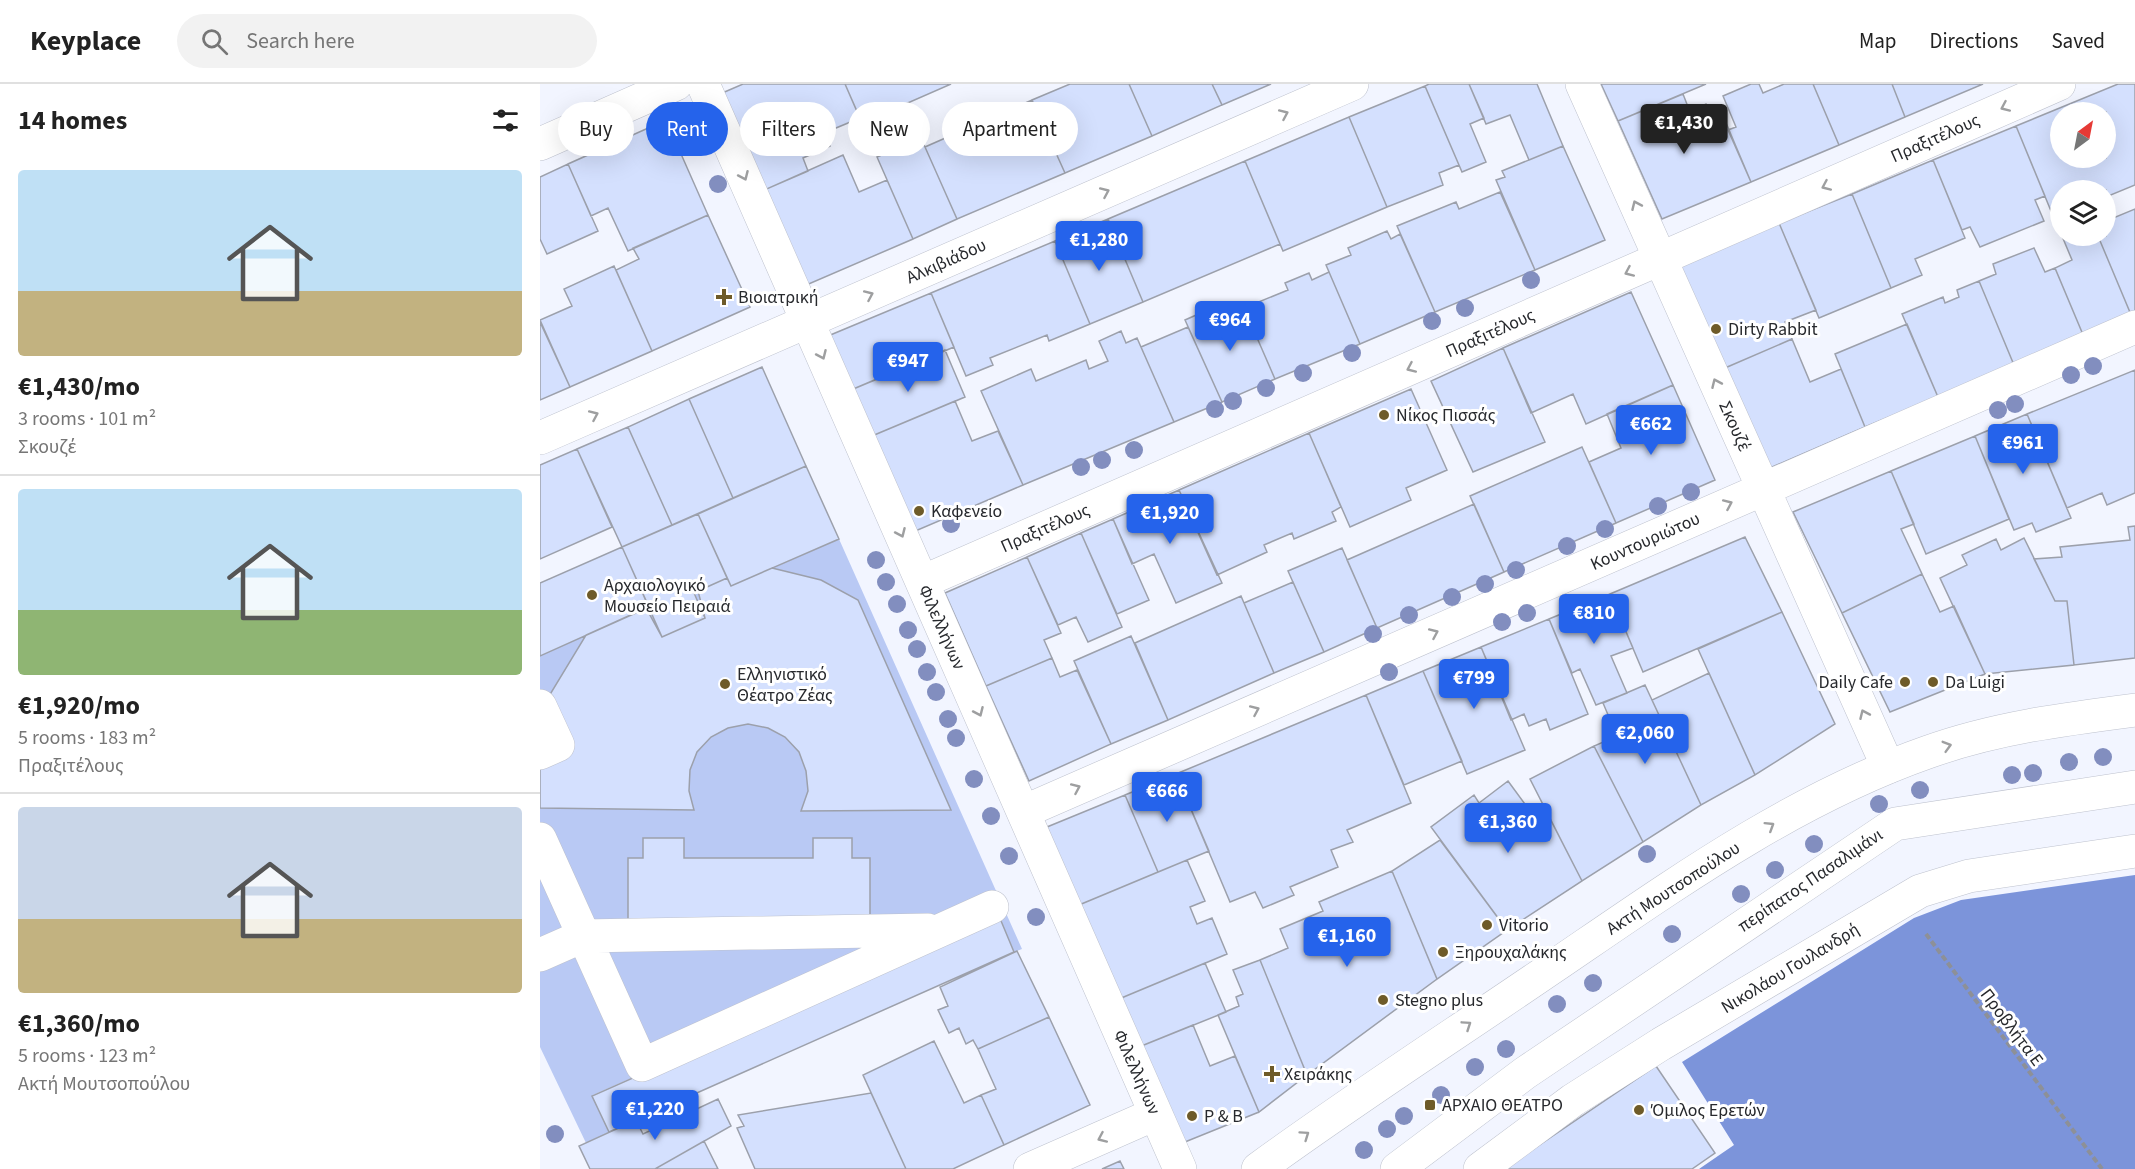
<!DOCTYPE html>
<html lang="en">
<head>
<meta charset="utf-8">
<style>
  body { margin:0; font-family:"Source Sans 3",sans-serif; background:#f2f2f2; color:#222; height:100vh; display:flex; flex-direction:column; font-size:22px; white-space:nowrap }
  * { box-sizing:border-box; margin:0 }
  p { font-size:20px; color:#767676 }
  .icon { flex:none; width:33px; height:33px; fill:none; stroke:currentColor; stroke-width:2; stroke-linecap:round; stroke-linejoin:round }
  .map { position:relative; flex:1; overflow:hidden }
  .drawer { display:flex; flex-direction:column; background:#fff; width:540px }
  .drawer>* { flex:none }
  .guide { position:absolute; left:18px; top:18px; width:570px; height:54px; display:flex; gap:12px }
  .needle { width:39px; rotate:32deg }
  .fabs { position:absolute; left:1510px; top:18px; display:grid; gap:12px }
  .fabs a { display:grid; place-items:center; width:66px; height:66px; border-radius:50%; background:#fff; box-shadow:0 6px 24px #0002; font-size:30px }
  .price { position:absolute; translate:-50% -51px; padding:0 14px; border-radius:6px; background:#2563eb; color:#fff; font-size:20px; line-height:39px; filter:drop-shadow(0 2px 3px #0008) }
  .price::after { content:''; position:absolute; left:50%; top:36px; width:18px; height:14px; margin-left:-9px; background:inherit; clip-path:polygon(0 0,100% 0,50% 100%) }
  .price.selected { background:#222; color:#fff }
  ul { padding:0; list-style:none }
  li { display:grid; align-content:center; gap:12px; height:318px; padding:0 18px }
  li+li { border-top:2px solid #e0e0e0 }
  li span { display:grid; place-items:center; height:186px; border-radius:6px; color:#555 }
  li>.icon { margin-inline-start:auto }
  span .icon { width:108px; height:108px; fill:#fffc; stroke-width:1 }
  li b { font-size:26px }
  h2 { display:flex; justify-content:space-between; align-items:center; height:72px; padding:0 18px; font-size:26px }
  .chip { padding:0 21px; border-radius:27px; background:#fff; box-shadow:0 6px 24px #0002; font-size:21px; line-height:54px }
  .chip.selected { background:#2563eb; color:#fff }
  header { display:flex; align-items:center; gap:36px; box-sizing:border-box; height:84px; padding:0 30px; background:#fff; border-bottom:2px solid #e0e0e0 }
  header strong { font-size:28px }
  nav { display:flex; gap:33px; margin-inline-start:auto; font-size:21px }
  .search { width:420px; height:54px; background:#f2f2f2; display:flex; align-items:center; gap:15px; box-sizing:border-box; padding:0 21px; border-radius:33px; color:#767676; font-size:22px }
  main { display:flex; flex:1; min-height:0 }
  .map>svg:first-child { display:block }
  .green { fill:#b9c9f4 }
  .water { fill:#7c94da }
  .building { fill:#d4e0fe; stroke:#9ca0ab; stroke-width:1.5; fill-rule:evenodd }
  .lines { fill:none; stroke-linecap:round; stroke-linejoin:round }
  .street-casing { stroke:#bec2ce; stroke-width:34 }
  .secondary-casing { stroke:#bec2ce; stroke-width:34 }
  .path { stroke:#8d9097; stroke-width:4; stroke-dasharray:6 3; stroke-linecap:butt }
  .street { stroke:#fff; stroke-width:33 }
  .secondary { stroke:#fff; stroke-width:33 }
  .tree { fill:#828ebf }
  .oneway { stroke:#9e9fa0 }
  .poi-dot { fill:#6e5b29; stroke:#fff; stroke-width:2 }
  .labels { text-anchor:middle; stroke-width:6; stroke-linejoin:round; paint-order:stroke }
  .street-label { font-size:18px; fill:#27292d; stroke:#fff }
  .poi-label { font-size:18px; fill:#27292d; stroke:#fff; text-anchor:start }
</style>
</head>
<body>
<header>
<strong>Keyplace</strong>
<div class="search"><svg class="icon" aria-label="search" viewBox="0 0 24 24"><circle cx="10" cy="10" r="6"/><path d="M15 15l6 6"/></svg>Search here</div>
<nav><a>Map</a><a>Directions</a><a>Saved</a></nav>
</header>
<main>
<section class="drawer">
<h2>14 homes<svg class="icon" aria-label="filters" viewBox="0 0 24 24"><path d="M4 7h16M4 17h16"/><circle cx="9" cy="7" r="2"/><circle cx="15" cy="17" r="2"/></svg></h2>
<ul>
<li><span style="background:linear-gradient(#bfe0f5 65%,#c2b280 0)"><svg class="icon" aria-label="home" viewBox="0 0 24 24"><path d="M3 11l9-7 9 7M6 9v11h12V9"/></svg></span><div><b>€1,430/mo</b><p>3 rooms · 101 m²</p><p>Σκουζέ</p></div></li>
<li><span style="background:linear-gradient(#bfe0f5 65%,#8fb573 0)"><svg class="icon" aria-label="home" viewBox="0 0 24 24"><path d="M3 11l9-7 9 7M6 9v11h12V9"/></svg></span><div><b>€1,920/mo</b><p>5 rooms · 183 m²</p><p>Πραξιτέλους</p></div></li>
<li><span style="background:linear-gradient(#c9d6e8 60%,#c2b280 0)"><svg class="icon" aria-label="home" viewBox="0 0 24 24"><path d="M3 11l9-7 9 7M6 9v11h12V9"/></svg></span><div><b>€1,360/mo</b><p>5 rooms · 123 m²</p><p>Ακτή Μουτσοπούλου</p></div></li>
</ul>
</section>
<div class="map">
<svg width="1595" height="1085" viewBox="0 0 1595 1085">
  <rect width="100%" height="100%" fill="#f2f5ff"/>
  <path class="green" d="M299 455 482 865 474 868 458 833 53 1011 69 1048 46 1059 0 963V572L109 523 122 553 165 534 154 509 187 494 192 502Z"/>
  <path class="water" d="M1595 791V1085H1159L1194 1061 1142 978 1374 834 1421 816Z"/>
  <path class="building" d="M203 0H305L320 34 284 49 290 62 263 74 268 87 222 107 180 10Z
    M305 0H411L322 39Z
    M530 0H589L612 52 525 89 492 16Z
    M589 0H672L682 21 612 52Z
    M672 0H731L682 21Z
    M889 0H929L944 34 930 40 946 78 922 88 885 2Z
    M929 0H997L1023 62 989 76 970 31 946 40Z
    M1061 0H1166L1078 37Z
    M1211 0H1219L1223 9 1244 0H1273L1299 61 1211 98 1188 46 1196 43 1183 12Z
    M1273 0H1352L1365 33 1299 61Z
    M1352 0H1443L1365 33Z
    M1578 0H1595V101L1566 113V106H1521V123L1511 127 1476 42ZM1521 28H1566V74H1521Z
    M885 2 919 81 899 89 903 101 847 123 809 33Z
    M1143 10 1150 28 1166 20 1171 31 1181 27 1211 98 1122 135 1078 37Z
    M492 16 525 89 417 135 385 63Z
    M809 33 847 123 743 167 705 77Z
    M126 36 168 131 88 167 68 124 51 132 28 80Z
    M1476 42 1505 112 1495 116 1504 137 1440 163 1430 143 1422 146 1393 76Z
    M381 54 417 135 373 155 337 73Z
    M1023 62 1065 156 995 186 956 96 965 93 962 87Z
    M303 71 319 108 347 96 373 155 264 202 222 107Z
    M1393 76 1425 154 1375 175 1382 191 1351 204 1312 110Z
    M705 77 740 160 603 218 568 135Z
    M28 80 58 147 7 170 0 155V93Z
    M960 108 995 186 895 228 857 142 916 118 919 125Z
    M1312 110 1351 204 1279 234 1239 139Z
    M1595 125V232L1592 233 1558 152H1566V137Z
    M168 131 210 223 112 267 76 186 99 175 93 164Z
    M1521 134V150L1515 136Z
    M568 135 603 218 550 240 515 157Z
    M1239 139 1276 226 1245 238 1252 255 1185 284 1139 183Z
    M847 147 851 155 860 150 895 228 820 260 786 181 811 171 808 164Z
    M1522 152H1558L1592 233 1544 253 1515 184 1532 176Z
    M515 157 550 240 509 257 507 251 450 274 453 281 426 292 391 209Z
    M1494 164 1505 188 1515 184 1544 253 1474 281 1439 197 1456 190 1453 180Z
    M74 182 112 267 30 303 0 236 32 222 24 205Z
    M789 188 820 260 735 295 704 224 748 206 745 199 769 189 772 196Z
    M1439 197 1474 281 1398 313 1362 230 1403 213 1405 219 1419 213 1417 206Z
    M1091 208 1133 301 1046 340 1033 310 991 329 963 264Z
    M391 209 414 263 311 306 288 252Z
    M672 224 677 236 704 224 735 295 682 318 645 236Z
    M0 238 30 303 0 316Z
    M1367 240 1398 313 1325 343 1295 270Z
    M648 243 682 318 634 338 601 263Z
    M581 247 586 259 597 254 634 338 483 401 441 307 491 285 496 297 546 276 549 285 568 277 559 257Z
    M1252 255 1270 298 1301 285 1325 343 1230 384 1185 284Z
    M963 264 1005 358 933 388 891 297Z
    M405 266 425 313 332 352 311 306Z
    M222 283 266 382 193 414 149 315Z
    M1595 286V409L1567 421 1562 409 1527 424 1487 330Z
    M1133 301 1175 396 1076 439 1049 378 1081 364 1067 330Z
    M871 305 907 386 866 404 871 416 810 443 769 349Z
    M149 315 193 414 132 441 88 343Z
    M415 317 432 357 458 347 483 401 373 448 332 352Z
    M1487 330 1531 434 1496 448 1492 439 1474 446 1435 352Z
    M88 343 132 441 82 463 37 365Z
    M769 349 801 423 792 428 796 437 754 455 752 449 724 461 727 468 677 491 639 406Z
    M1435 352 1469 435 1386 470 1351 387Z
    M1042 363 1076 439 964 488 930 412Z
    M37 365 72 443 0 475V381Z
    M266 382 299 455 191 502 158 430Z
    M1351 387 1374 440 1361 445 1382 490 1302 529 1253 428Z
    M639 406 682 499 636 519 614 470 592 480 573 435Z
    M934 420 964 488 837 544 807 476Z
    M158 430 187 494 154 509 165 534 122 553 82 463Z
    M573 435 609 516 577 530 541 449Z
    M1595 442V574L1534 581 1527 517H1515L1494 475 1522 473 1520 463 1590 456 1588 443Z
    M541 449 582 543 548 558 536 533 518 541 487 473Z
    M1205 453 1242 528 1103 588 1070 510Z
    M1484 454 1515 517H1527L1534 581 1445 590 1400 494 1427 481 1422 471 1456 455 1461 466Z
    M82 463 109 523 0 572V499Z
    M802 464 837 544 784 568 748 487Z
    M487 473 521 549 504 556 512 574 446 602 405 509Z
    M232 484 281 496 318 516 411 726 261 727 268 707 266 687 259 668 245 653 228 644 208 640 188 644 171 653 157 668 150 686 149 707 154 726 0 724V660L6 617 46 551 106 524 122 553 165 534 158 507 187 494 191 502Z
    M1382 490 1400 528 1414 522 1445 590 1350 628 1302 529Z
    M753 498 784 568 734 589 704 519Z
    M1070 510 1093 564 1071 572 1087 609 1056 621 1040 585 1032 589 1009 535Z
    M701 512 734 589 628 636 595 559Z
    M1242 528 1295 640 1215 691 1158 565Z
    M1009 535 1048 630 1010 646 1006 635 989 642 984 630 971 636 941 563Z
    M591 552 628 636 571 660 534 577Z
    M941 563 985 666 927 690 883 587Z
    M512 574 520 593 537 586 571 660 489 697 446 602Z
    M883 587 922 677 864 701 826 611Z
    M1169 589 1215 691 1161 721 1112 616Z
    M1105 601 1161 721 1103 758 1054 662 1077 652 1063 619Z
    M826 611 871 719 807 746 813 758 791 766 798 783 750 803 754 811 723 824 715 808 690 818 636 690Z
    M1054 662 1103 758 1042 797 990 695Z
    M636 690 669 767 618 788 585 711Z
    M968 697 993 731 1005 725 1042 797 967 846 891 743 934 711 939 719Z
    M585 711 618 788 539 821 507 743Z
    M103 754H144V774H273V754H312V774H330V837H88V774H103Z
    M900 756 967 846 897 895 852 787Z
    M647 776 665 817 650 823 657 840 672 834 687 870 579 915 539 821Z
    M852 787 897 895 767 991 720 876 748 864 740 845 783 827 779 818Z
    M459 832 474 868 69 1048 52 1012Z
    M477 867 509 933 438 965 433 956 426 960 419 944 409 949 398 926 408 922 400 903Z
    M720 876 767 991 719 1028 678 931 699 922 696 913 703 910 693 886Z
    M665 879 686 928 599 963 579 915Z
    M509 933 550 1021 464 1061 441 1011 456 1005 438 965Z
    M653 941 670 982 695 972 719 1028 640 1060 599 963Z
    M394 957 424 1019 441 1011 464 1061 413 1085H366L323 991Z
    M1116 982 1175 1069 1152 1085H964Z
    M331 1009 366 1085H215L197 1044 204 1042 198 1031Z
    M178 1015 191 1042 115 1085H50L39 1062 96 1036 103 1050Z
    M164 1057 178 1085H115Z
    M580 1077 584 1085H562Z"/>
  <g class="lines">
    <defs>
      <path id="street" d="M163 0 640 1085
        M1042 0 1348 683
        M0 60 136 0
        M0 354 812 0
        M382 498 1519 0
        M0 622 18 661 0 669
        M483 728 1595 243
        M0 755 102 981 452 823
        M0 871 43 852 388 846
        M490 1085 615 1030
        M857 1085 985 989 1355 740 1595 703
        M940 1085 1033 1016 1121 960 1380 807 1429 792 1595 767"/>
      <path id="secondary" d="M718 1085C814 1015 915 950 1013 883 1132 802 1251 716 1388 668 1455 644 1525 635 1595 626"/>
    </defs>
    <use href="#street" class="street-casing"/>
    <use href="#secondary" class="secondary-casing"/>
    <path class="path" d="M1386 850 1562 1085"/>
    <use href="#street" class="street"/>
    <use href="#secondary" class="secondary"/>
  </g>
  <g class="tree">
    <circle cx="155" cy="58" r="9"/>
    <circle cx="178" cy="100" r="9"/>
    <circle cx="991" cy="196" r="9"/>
    <circle cx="925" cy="224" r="9"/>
    <circle cx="892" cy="237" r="9"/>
    <circle cx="812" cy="269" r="9"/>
    <circle cx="1553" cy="282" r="9"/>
    <circle cx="763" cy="289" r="9"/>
    <circle cx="1531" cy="291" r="9"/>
    <circle cx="726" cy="304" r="9"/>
    <circle cx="693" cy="317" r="9"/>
    <circle cx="1475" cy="320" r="9"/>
    <circle cx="675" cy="325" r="9"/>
    <circle cx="1458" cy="326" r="9"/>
    <circle cx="594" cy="366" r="9"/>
    <circle cx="562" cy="376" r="9"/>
    <circle cx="541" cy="383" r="9"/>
    <circle cx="1151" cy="408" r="9"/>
    <circle cx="1118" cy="422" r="9"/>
    <circle cx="411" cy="440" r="9"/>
    <circle cx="1065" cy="445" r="9"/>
    <circle cx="1027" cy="462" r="9"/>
    <circle cx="336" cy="476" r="9"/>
    <circle cx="976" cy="486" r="9"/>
    <circle cx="346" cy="498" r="9"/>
    <circle cx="945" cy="500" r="9"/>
    <circle cx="912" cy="513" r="9"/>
    <circle cx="357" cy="520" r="9"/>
    <circle cx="987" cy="529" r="9"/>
    <circle cx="869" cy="531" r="9"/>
    <circle cx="962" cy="538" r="9"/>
    <circle cx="368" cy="546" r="9"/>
    <circle cx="833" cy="550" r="9"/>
    <circle cx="377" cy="565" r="9"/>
    <circle cx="387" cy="588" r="9"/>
    <circle cx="849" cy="588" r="9"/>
    <circle cx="396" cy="608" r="9"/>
    <circle cx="408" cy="635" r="9"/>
    <circle cx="416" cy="654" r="9"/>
    <circle cx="1563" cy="673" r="9"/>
    <circle cx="1529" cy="678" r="9"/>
    <circle cx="1493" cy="689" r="9"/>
    <circle cx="1472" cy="691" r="9"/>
    <circle cx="434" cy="695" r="9"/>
    <circle cx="1380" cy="706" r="9"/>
    <circle cx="1339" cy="720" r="9"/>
    <circle cx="451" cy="732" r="9"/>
    <circle cx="1274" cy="760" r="9"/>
    <circle cx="1107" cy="770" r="9"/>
    <circle cx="469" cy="772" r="9"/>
    <circle cx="1235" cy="786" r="9"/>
    <circle cx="1201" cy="810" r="9"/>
    <circle cx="496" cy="833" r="9"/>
    <circle cx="1132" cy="850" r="9"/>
    <circle cx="1053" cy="899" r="9"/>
    <circle cx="1017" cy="920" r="9"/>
    <circle cx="966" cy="965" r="9"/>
    <circle cx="935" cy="983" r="9"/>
    <circle cx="901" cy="1011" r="9"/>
    <circle cx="864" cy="1032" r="9"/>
    <circle cx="847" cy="1045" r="9"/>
    <circle cx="15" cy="1050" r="9"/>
    <circle cx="824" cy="1066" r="9"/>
  </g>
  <defs><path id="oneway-chevron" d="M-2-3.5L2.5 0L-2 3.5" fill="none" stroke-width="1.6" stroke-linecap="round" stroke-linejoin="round" transform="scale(1.5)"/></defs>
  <g class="oneway">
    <use href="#oneway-chevron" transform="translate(1465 23) rotate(156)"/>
    <use href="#oneway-chevron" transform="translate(744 30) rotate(-24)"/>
    <use href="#oneway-chevron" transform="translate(204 92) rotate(66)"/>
    <use href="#oneway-chevron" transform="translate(1286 102) rotate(156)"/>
    <use href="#oneway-chevron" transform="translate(565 108) rotate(-24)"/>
    <use href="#oneway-chevron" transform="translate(1096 121) rotate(-114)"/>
    <use href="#oneway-chevron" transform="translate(1089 188) rotate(156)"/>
    <use href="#oneway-chevron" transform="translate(329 211) rotate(-24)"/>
    <use href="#oneway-chevron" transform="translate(282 271) rotate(66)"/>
    <use href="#oneway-chevron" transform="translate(871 284) rotate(156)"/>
    <use href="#oneway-chevron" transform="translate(1176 299) rotate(-114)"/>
    <use href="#oneway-chevron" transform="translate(54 331) rotate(-24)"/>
    <use href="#oneway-chevron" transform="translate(1188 420) rotate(-24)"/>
    <use href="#oneway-chevron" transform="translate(361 449) rotate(66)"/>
    <use href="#oneway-chevron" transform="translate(894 549) rotate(-24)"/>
    <use href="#oneway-chevron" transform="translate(715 626) rotate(-24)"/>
    <use href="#oneway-chevron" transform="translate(439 628) rotate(66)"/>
    <use href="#oneway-chevron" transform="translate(1324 630) rotate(-114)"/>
    <use href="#oneway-chevron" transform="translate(1407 662) rotate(-16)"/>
    <use href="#oneway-chevron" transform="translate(536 704) rotate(-24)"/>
    <use href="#oneway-chevron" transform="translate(1230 742) rotate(-32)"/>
    <use href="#oneway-chevron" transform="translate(927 941) rotate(-34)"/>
    <use href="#oneway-chevron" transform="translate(765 1051) rotate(-35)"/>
    <use href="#oneway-chevron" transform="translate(562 1054) rotate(156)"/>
  </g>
  <g class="poi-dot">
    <path d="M181 204h6v6h6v6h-6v6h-6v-6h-6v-6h6z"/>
    <circle cx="1176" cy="245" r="6"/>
    <circle cx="844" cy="331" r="6"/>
    <circle cx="379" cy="427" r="6"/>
    <circle cx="52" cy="511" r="6"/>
    <circle cx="1365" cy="598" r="6"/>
    <circle cx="1393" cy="598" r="6"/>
    <circle cx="185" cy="600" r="6"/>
    <circle cx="947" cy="841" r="6"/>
    <circle cx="903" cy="868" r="6"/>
    <circle cx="843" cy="916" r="6"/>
    <path d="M729 981h6v6h6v6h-6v6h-6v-6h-6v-6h6z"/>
    <rect x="884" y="1015" width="12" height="12" rx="3"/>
    <circle cx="1099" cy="1026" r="6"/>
    <circle cx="652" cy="1032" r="6"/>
  </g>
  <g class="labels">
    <g class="street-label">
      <text transform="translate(1395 54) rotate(-24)" y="6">Πραξιτέλους</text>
      <text transform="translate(406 177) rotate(-24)" y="6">Αλκιβιάδου</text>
      <text transform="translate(950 249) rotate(-24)" y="6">Πραξιτέλους</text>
      <text transform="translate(1195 342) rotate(66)" y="6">Σκουζέ</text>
      <text transform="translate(505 444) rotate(-24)" y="6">Πραξιτέλους</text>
      <text transform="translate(1105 457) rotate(-24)" y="6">Κουντουριώτου</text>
      <text transform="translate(402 543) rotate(66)" y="6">Φιλελλήνων</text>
      <text transform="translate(1270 796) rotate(-34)" y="6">περίπατος Πασαλιμάνι</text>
      <text transform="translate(1133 804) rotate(-33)" y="6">Ακτή Μουτσοπούλου</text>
      <text transform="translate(1250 884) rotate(-31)" y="6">Νικολάου Γουλανδρή</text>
      <text transform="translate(1472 943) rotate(53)" y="6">Προβλήτα E</text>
      <text transform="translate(597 988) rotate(66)" y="6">Φιλελλήνων</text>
    </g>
    <g class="poi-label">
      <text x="198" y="219">Βιοιατρική</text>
      <text x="1188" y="251">Dirty Rabbit</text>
      <text x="856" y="337">Νίκος Πισσάς</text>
      <text x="391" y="433">Καφενείο</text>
      <text x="64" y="507">Αρχαιολογικό<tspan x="64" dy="21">Μουσείο Πειραιά</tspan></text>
      <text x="197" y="596">Ελληνιστικό<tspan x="197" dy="21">Θέατρο Ζέας</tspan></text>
      <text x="1353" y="604" text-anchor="end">Daily Cafe</text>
      <text x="1405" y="604">Da Luigi</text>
      <text x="959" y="847">Vitorio</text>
      <text x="915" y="874">Ξηρουχαλάκης</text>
      <text x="855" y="922">Stegno plus</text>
      <text x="744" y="996">Χειράκης</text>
      <text x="902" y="1027">ΑΡΧΑΙΟ ΘΕΑΤΡΟ</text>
      <text x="1111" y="1032">Όμιλος Ερετών</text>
      <text x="664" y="1038">P &amp; B</text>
    </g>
  </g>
</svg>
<div class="fabs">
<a><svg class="needle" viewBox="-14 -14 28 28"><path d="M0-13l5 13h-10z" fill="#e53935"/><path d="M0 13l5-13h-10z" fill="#767676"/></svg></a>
<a><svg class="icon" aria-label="layers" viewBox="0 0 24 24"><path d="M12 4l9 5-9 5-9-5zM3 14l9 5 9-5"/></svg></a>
</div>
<b class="price selected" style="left:1144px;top:71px">€1,430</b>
<b class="price" style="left:559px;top:188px">€1,280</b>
<b class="price" style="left:690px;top:268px">€964</b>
<b class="price" style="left:368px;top:309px">€947</b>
<b class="price" style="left:1111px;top:372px">€662</b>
<b class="price" style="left:1483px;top:391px">€961</b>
<b class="price" style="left:630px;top:461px">€1,920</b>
<b class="price" style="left:1054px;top:561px">€810</b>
<b class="price" style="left:934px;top:626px">€799</b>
<b class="price" style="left:1105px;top:681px">€2,060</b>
<b class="price" style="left:627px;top:739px">€666</b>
<b class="price" style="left:968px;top:770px">€1,360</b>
<b class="price" style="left:807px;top:884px">€1,160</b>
<b class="price" style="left:115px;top:1057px">€1,220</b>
<div class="guide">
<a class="chip">Buy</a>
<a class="chip selected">Rent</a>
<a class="chip">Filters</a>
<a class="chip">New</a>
<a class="chip">Apartment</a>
</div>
</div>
</main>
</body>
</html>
